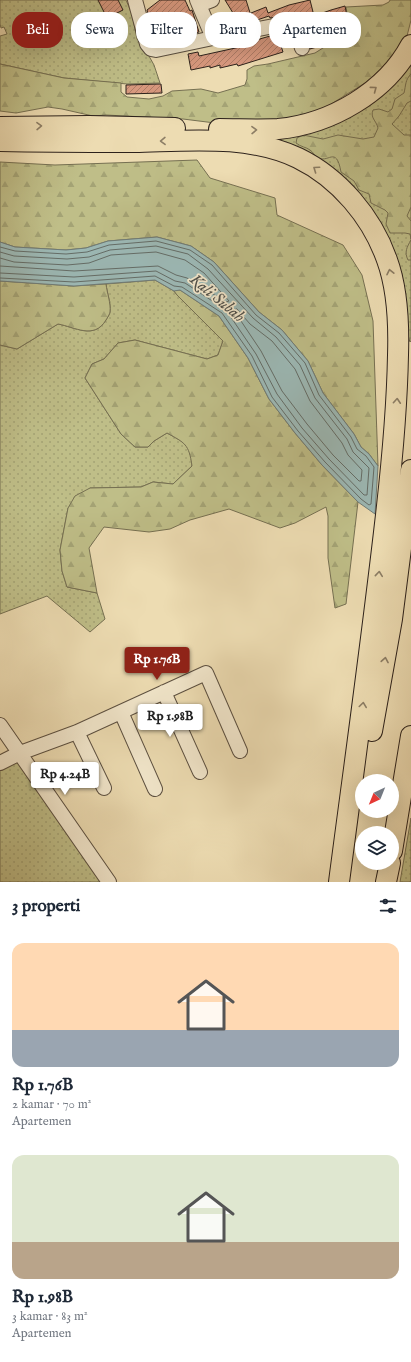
<!DOCTYPE html>
<html lang="id">
<head>
<meta charset="utf-8">
<style>
  body { margin:0; font-family:"IM FELL English",serif; background:#f2f2f3; color:#1f2937; height:100vh; display:flex; flex-direction:column; font-size:15px; white-space:nowrap }
  * { box-sizing:border-box; margin:0 }
  p { font-size:13px; color:#747a83 }
  .icon { flex:none; width:22px; height:22px; fill:none; stroke:currentColor; stroke-width:2; stroke-linecap:round; stroke-linejoin:round }
  .map { position:relative; height:882px; overflow:hidden }
  .details { display:flex; flex-direction:column; background:#fff; flex:1 }
  .details>* { flex:none }
  .guide { position:absolute; left:12px; top:12px; width:387px; height:36px; display:flex; gap:8px }
  .needle { width:26px; rotate:223deg }
  .buttons { position:absolute; left:355px; top:774px; display:grid; gap:8px }
  .buttons a { display:grid; place-items:center; width:44px; height:44px; border-radius:50%; background:#fff; box-shadow:0 4px 16px #0002; font-size:20px }
  .price { position:absolute; translate:-50% -34px; padding:0 9px; border-radius:4px; background:#fff; color:#222; font-size:13px; line-height:26px; filter:drop-shadow(0 1px 2px #0008) }
  .price::after { content:''; position:absolute; left:50%; top:24px; width:12px; height:9px; margin-left:-6px; background:inherit; clip-path:polygon(0 0,100% 0,50% 100%) }
  .price.active { background:#8f2418; color:#fff }
  ul { padding:0; list-style:none }
  li { display:grid; align-content:center; gap:8px; height:212px; padding:0 12px }
  li span { display:grid; place-items:center; height:124px; border-radius:12px; color:#555 }
  li>.icon { margin-inline-start:auto }
  span .icon { width:72px; height:72px; fill:#fffc; stroke-width:1 }
  li b { font-size:17px }
  h2 { display:flex; justify-content:space-between; align-items:center; height:48px; padding:0 12px; font-size:17px }
  .pill { padding:0 14px; border-radius:16px; background:#fff; box-shadow:0 4px 16px #0002; font-size:14px; line-height:36px }
  .pill.active { background:#8f2418; color:#fff }
  .map>svg:first-child { display:block }
  .grass { fill:url(#grass-dots); stroke:#767052 }
  .forest { fill:url(#forest-firs); stroke:#767052 }
  .water { fill:#9cb9b6; stroke:#6f7c78 }
  .lines { fill:none; stroke-linecap:round; stroke-linejoin:round }
  .shore { stroke:#646d68; stroke-width:1 }
  .building { fill:url(#building-hatch); stroke:#2c211b }
  .minor-casing { stroke:#5c5041; stroke-width:16 }
  .highway-casing { stroke:#2c211b; stroke-width:22 }
  .minor { stroke:#f3e8cd; stroke-width:14 }
  .highway { stroke:#eddcb2; stroke-width:20 }
  .oneway { stroke:#8c7e66 }
  .labels { text-anchor:middle; stroke-width:3.5; stroke-linejoin:round; paint-order:stroke }
  .water-label { font-size:16px; font-style:italic; fill:#4e4f4a; stroke:#f3e8cd }
</style>
</head>
<body>
<div class="map">
<svg width="411" height="882" viewBox="0 0 411 882">
  <defs>
    <pattern id="grass-dots" width="8" height="8" patternUnits="userSpaceOnUse"><rect width="8" height="8" fill="#bfbe88"/><path d="M2 2h.1M6 6h.1" fill="none" stroke="#a4a375" stroke-width="1.8" stroke-linecap="round"/></pattern>
    <pattern id="forest-firs" width="22" height="20" patternUnits="userSpaceOnUse"><rect width="22" height="20" fill="#bfbe88"/><path d="M5 1l3.5 6h-7zM16 11l3.5 6h-7z" fill="#a4a375"/></pattern>
    <pattern id="building-hatch" width="6" height="6" patternUnits="userSpaceOnUse"><rect width="6" height="6" fill="#d7987e"/><path d="M-1 1l2-2M0 6l6-6M5 7l2-2" fill="none" stroke="#af7c66"/></pattern>
  </defs>
  <rect width="100%" height="100%" fill="#eddcb2"/>
  <filter id="stains"><feTurbulence type="fractalNoise" baseFrequency=".005" numOctaves="4"/><feColorMatrix values="0 0 0 0 .2 0 0 0 0 .09 0 0 0 0 .02 0 0 0 .5 -.17"/></filter>
  <radialGradient id="worn" r=".72"><stop offset=".6" stop-color="#630" stop-opacity="0"/><stop offset="1" stop-color="#630" stop-opacity=".3"/></radialGradient>
  <path class="grass" d="M0 0H126L132 14 137 39 145 49 154 65 160 83 127 84 64 78 0 64V36L7 34 4 27 1 28 0 24Z
    M411 57V341L410 342 366 209 249 137 282 136Z
    M155 280 174 291 177 295 223 341 218 355 207 359 135 340 118 343 104 359 92 364 85 378 121 434 135 447H148L154 441 167 433C185 443 190 444 192 466L173 484 153 482 141 487 90 488 68 508 60 550 62 571 67 587 97 593 105 619 90 632 47 596 0 614V345L17 349 58 324C75 327 94 340 106 320 107 318 110 314 110 312 111 303 107 293 106 284Z
    M19 761 103 882H0V766Z
    M411 818V882H400Z"/>
  <path class="forest" d="M390 0H411V20L407 36 399 49 380 70 365 83 315 114 295 120 215 123 183 119 106 115 93 116 62 109 48 107 16 113 0 111V64L64 78 121 83V92L127 97 149 99 163 96 172 91 201 89 218 93 245 85 247 79V70L254 66 268 64 315 53 345 34 349 25 346 7 383 5 389 2Z
    M411 74V101L407 103 399 116 392 124 404 135H411V207L407 216 411 221V239L410 234 405 233H390L386 224 388 213 385 210 371 203 369 194 359 190 354 181 341 172C336 144 328 165 317 157 314 155 313 152 310 150 306 147 301 147 296 143L297 138 303 135 323 139 338 135 363 139 374 137 378 128C376 120 370 118 373 110L379 109 388 112 392 109 395 99 404 93C406 85 405 80 411 74Z
    M197 160 210 178 275 198 277 215 343 245 362 275 373 321 378 466 369 454 361 447 354 434 323 393 308 361 282 330 259 312 214 262 191 246 157 237 108 241 86 248 66 250 15 247 0 242V162L55 165Z
    M411 240V260H408C404 252 407 247 411 240Z
    M0 281 74 286 106 284C107 293 111 303 110 312 110 314 107 318 106 320 94 340 75 327 58 324L17 349 0 345Z
    M177 290H180L219 316 248 358 269 399 295 433 322 465 358 502 346 604 335 608 328 558V516L326 507 295 523 280 528 229 509 190 520 170 529 149 532 104 527 89 548 97 593 67 587 62 571 60 550 68 508 75 496 90 488 141 487 153 482 173 484 192 466C189 444 185 443 167 433L154 441 148 447H135L121 434 85 378 92 364 104 359 118 343 135 340 207 359 218 355 223 341 177 295 174 291Z"/>
  <path class="water" d="M157 237 191 246 214 262 259 312 282 330 308 361 323 393 354 434 361 447 369 454 378 466 375 514 358 502 322 465 295 433 269 399 248 358 219 316 180 290 174 291 155 280 74 286 0 281V242L15 247 66 250 86 248 108 241Z"/>
  <g class="lines">
    <path class="shore" d="M0 247 15 251 66 254 87 252 109 245 156 241 190 250 212 265 256 315 279 333 305 363 319 395 351 437 357 449 366 456 374 467 371 504 369 505 361 499 325 462 298 431 272 397 252 356 222 313 182 287 174 286 155 276 74 282 0 278
      M0 252 14 256 67 259 89 257 110 250 156 246 188 254 208 269 253 318 276 337 300 365 315 398 347 439 353 452 369 468 367 495H364L329 459 302 428 277 394 256 354 226 310 185 283 175 281 156 271 74 277 0 273
      M0 258 14 262 67 265 89 263 111 255 156 252 185 260 204 273 229 301 226 302 187 278 176 275 158 266 74 271 0 266
      M237 309 250 324 272 341 295 369 310 401 342 443 348 455 362 470 361 481H359L333 455 307 424 282 391 261 351 235 312V310Z"/>
  </g>
  <path class="building" d="M98 0H118L123 10 107 18Z
    M160 0H185L190 11 192 10 199 32 180 36 179 35 155 39 152 25 150 21 147 10Z
    M225 0H246L252 19 223 27 220 17 233 13Z
    M310 0 314 16 331 10 345 6 349 27 323 33 327 44 310 49 307 34 298 16 295 17 294 14 270 18 269 16 254 21 251 13 266 7 268 13 289 5Z
    M277 34 283 52 238 66 237 64 220 68V65L210 68V66L191 70 188 54 198 52 199 56 240 47 239 45Z
    M161 84 162 93 126 94V85Z"/>
  <g class="lines">
    <defs>
      <path id="minor" d="M135 0 147 44 151 49 156 50 213 38 197 0
        M199 5 212 0
        M213 38 289 23C297 28 299 39 302 48
        M164 692 200 772
        M121 712 155 789
        M0 725 109 882
        M77 732 104 788
        M0 763 20 753 77 732 206 673 240 751"/>
      <path id="highway" d="M0 127 89 126 175 128
        M219 129C239 129 259 130 278 129 331 124 386 92 411 45
        M0 141C45 142 89 142 134 142 187 141 248 134 298 158 339 178 372 217 387 260 398 290 399 324 398 355 397 409 392 462 386 515 372 638 355 760 339 882
        M372 731 392 619 411 470
        M392 851 411 736
        M386 882 390 863"/>
    </defs>
    <use href="#minor" class="minor-casing"/>
    <use href="#highway" class="highway-casing"/>
    <use href="#minor" class="minor"/>
    <use href="#highway" class="highway"/>
  </g>
  <defs><path id="oneway-chevron" d="M-2-3.5L2.5 0L-2 3.5" fill="none" stroke-width="1.6" stroke-linecap="round" stroke-linejoin="round"/></defs>
  <g class="oneway">
    <use href="#oneway-chevron" transform="translate(374 89) rotate(-37)"/>
    <use href="#oneway-chevron" transform="translate(39 126) rotate(-1)"/>
    <use href="#oneway-chevron" transform="translate(254 130) rotate(-1)"/>
    <use href="#oneway-chevron" transform="translate(163 141) rotate(179)"/>
    <use href="#oneway-chevron" transform="translate(316 169) rotate(-145)"/>
    <use href="#oneway-chevron" transform="translate(390 272) rotate(-102)"/>
    <use href="#oneway-chevron" transform="translate(397 401) rotate(-86)"/>
    <use href="#oneway-chevron" transform="translate(379 574) rotate(-84)"/>
    <use href="#oneway-chevron" transform="translate(385 660) rotate(-80)"/>
    <use href="#oneway-chevron" transform="translate(363 705) rotate(-82)"/>
  </g>
  <g class="labels">
    <g class="water-label">
      <text transform="translate(218 297) rotate(40)" y="6">Kali Subah</text>
    </g>
  </g>
  <rect width="100%" height="100%" filter="url(#stains)"/>
  <rect width="100%" height="100%" fill="url(#worn)"/>
</svg>
<div class="buttons">
<a><svg class="needle" viewBox="-14 -14 28 28"><path d="M0-13l5 13h-10z" fill="#e53935"/><path d="M0 13l5-13h-10z" fill="#747a83"/></svg></a>
<a><svg class="icon" aria-label="layers" viewBox="0 0 24 24"><path d="M12 4l9 5-9 5-9-5zM3 14l9 5 9-5"/></svg></a>
</div>
<b class="price active" style="left:157px;top:681px">Rp 1.76B</b>
<b class="price" style="left:170px;top:738px">Rp 1.98B</b>
<b class="price" style="left:65px;top:796px">Rp 4.24B</b>
<div class="guide">
<a class="pill active">Beli</a>
<a class="pill">Sewa</a>
<a class="pill">Filter</a>
<a class="pill">Baru</a>
<a class="pill">Apartemen</a>
</div>
</div>
<section class="details">
<h2>3 properti<svg class="icon" aria-label="filters" viewBox="0 0 24 24"><path d="M4 7h16M4 17h16"/><circle cx="9" cy="7" r="2"/><circle cx="15" cy="17" r="2"/></svg></h2>
<ul>
<li><span style="background:linear-gradient(#ffd9b3 70%,#9aa5b1 0)"><svg class="icon" aria-label="home" viewBox="0 0 24 24"><path d="M3 11l9-7 9 7M6 9v11h12V9"/></svg></span><div><b>Rp 1.76B</b><p>2 kamar · 70 m²</p><p>Apartemen</p></div></li>
<li><span style="background:linear-gradient(#dfe7d0 70%,#b9a48a 0)"><svg class="icon" aria-label="home" viewBox="0 0 24 24"><path d="M3 11l9-7 9 7M6 9v11h12V9"/></svg></span><div><b>Rp 1.98B</b><p>3 kamar · 83 m²</p><p>Apartemen</p></div></li>
</ul>
</section>
</body>
</html>
